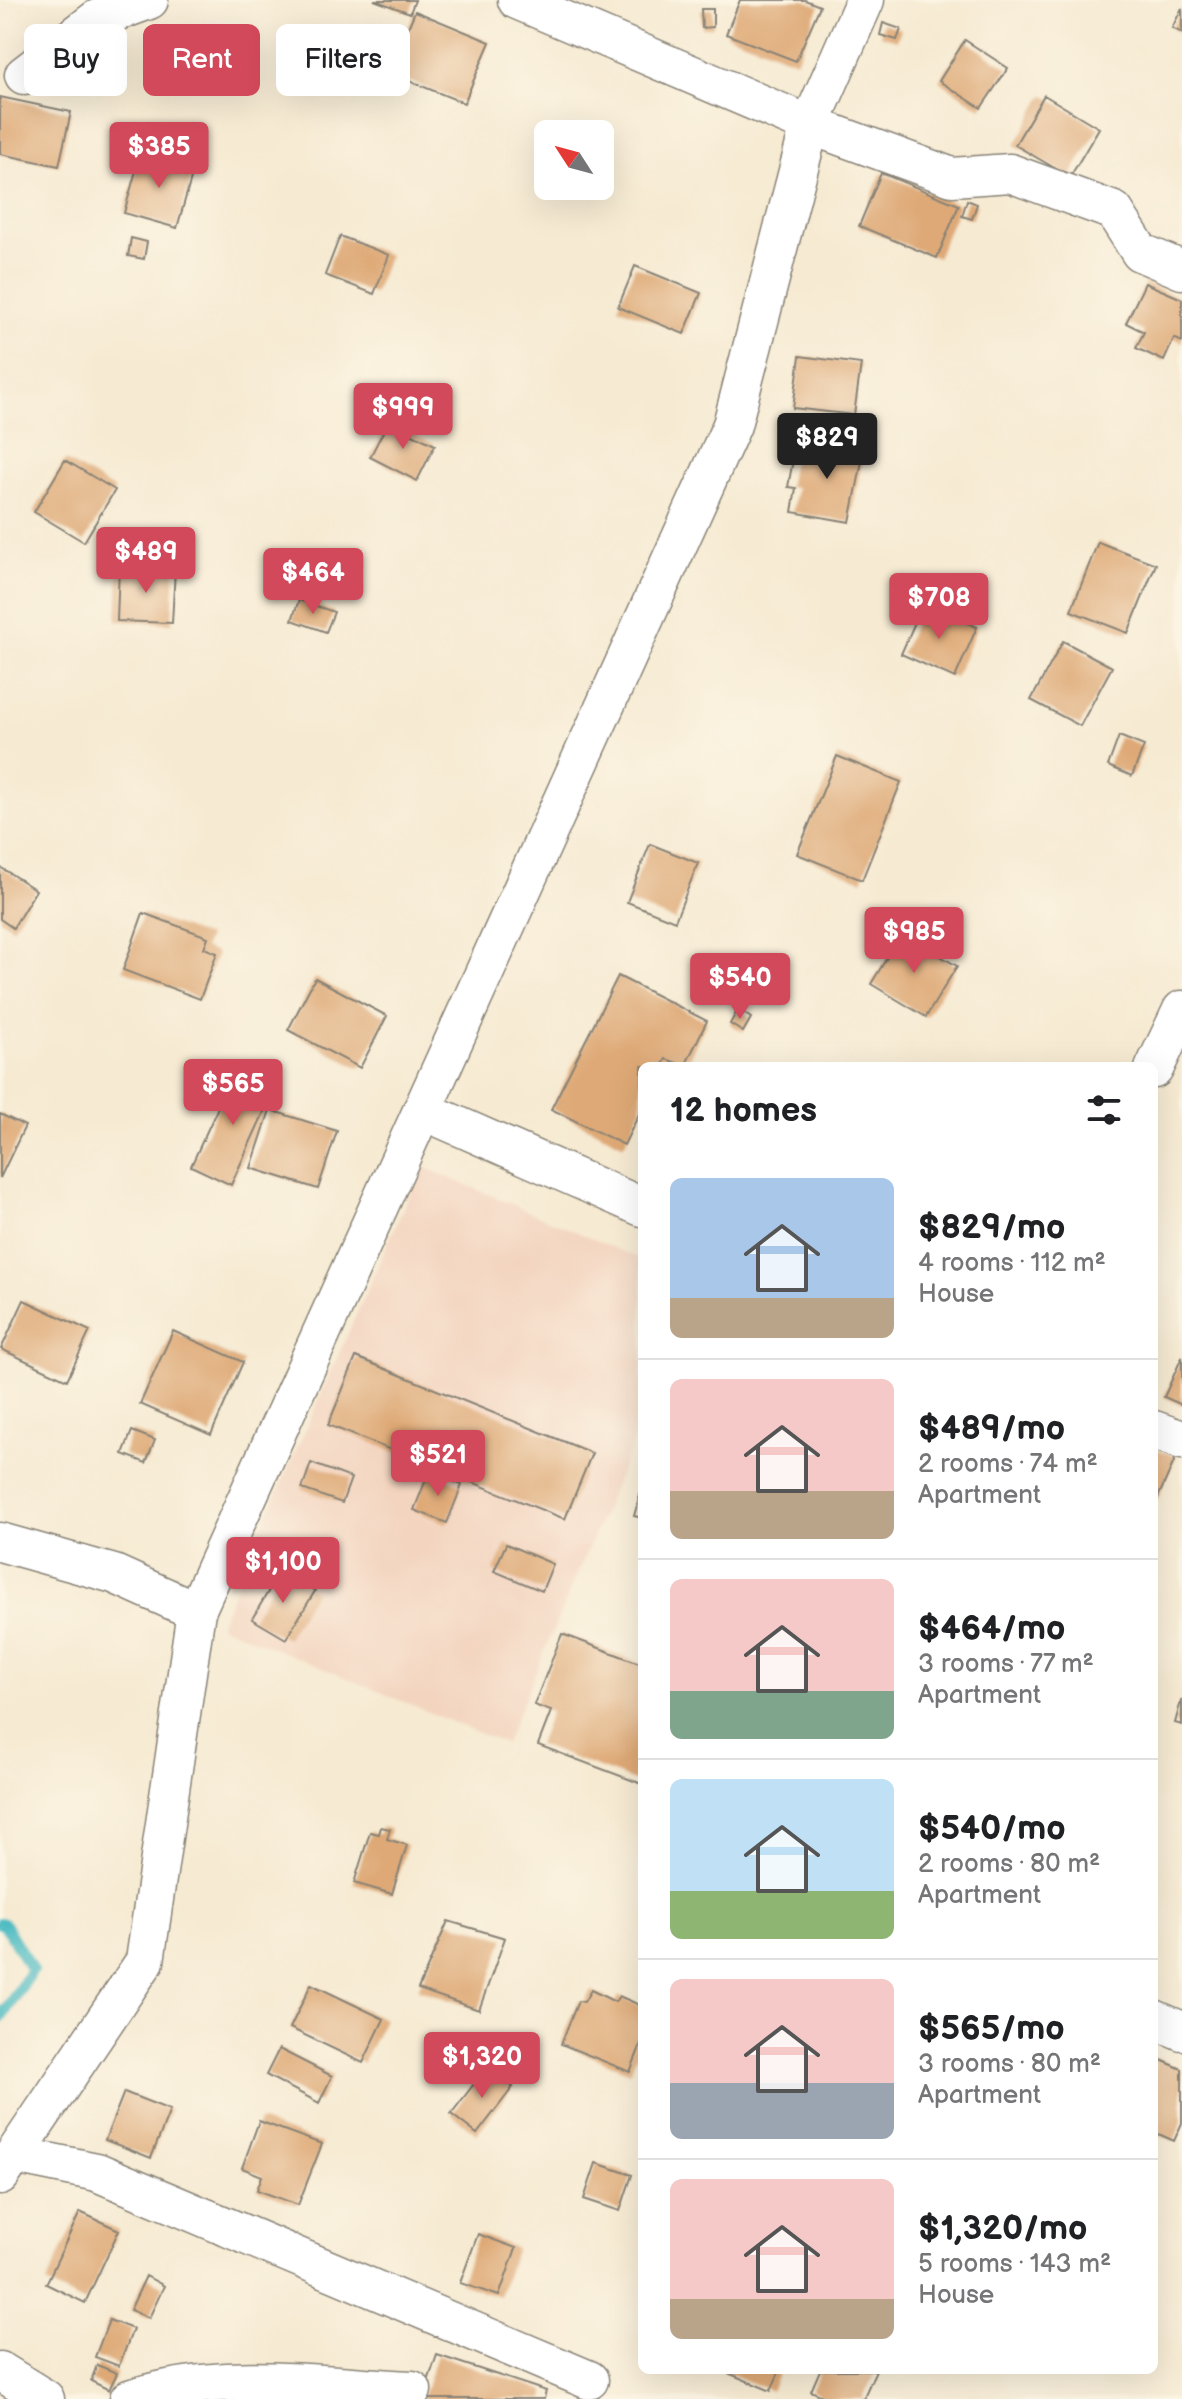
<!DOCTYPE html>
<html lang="en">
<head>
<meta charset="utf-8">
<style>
  body { margin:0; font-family:"Balsamiq Sans",sans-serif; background:#f6f6f6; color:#202124; height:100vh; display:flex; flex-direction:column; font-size:30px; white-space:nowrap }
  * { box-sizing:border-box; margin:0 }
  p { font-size:26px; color:#757577 }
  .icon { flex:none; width:44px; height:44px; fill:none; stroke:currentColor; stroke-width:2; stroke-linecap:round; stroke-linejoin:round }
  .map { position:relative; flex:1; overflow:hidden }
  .sheet { position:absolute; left:638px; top:1062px; width:520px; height:1312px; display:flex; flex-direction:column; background:#fff; border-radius:12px; box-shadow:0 8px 32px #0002 }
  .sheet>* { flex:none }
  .hud { position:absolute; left:24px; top:24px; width:494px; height:72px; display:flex; gap:16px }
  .needle { width:52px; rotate:306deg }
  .buttons { position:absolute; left:534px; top:120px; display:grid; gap:16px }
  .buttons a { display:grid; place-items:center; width:80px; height:80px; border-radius:12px; background:#fff; box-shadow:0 8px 32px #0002; font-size:40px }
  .price { position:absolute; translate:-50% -68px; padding:0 18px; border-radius:8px; background:#d1495b; color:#fff; font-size:26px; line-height:52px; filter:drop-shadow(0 2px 4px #0008) }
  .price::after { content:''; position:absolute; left:50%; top:48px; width:24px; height:18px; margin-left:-12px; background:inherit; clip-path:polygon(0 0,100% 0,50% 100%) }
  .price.active { background:#222; color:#fff }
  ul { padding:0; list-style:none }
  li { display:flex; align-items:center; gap:24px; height:200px; padding:0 32px }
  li+li { border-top:2px solid #e0e0e0 }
  li span { display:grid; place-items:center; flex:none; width:224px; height:160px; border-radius:12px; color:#555 }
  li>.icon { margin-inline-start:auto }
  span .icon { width:96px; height:96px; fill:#fffc; stroke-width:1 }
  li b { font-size:34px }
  h2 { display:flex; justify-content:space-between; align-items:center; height:96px; padding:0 32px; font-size:34px }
  .pill { padding:0 28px; border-radius:12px; background:#fff; box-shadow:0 8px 32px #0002; font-size:28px; line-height:72px }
  .pill.active { background:#d1495b; color:#fff }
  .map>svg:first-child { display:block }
  .built { fill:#f3d4bf }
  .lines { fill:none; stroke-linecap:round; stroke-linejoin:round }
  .stream { stroke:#4cbbc2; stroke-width:12 }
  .building { fill:#dea976 }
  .minor-casing { stroke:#898377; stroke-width:41 }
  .minor { stroke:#fff; stroke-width:38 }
</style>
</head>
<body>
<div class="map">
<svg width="1182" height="2399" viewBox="0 0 1182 2399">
  <rect width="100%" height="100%" fill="#fcf5e5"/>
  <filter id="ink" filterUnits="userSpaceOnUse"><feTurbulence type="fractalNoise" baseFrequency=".0125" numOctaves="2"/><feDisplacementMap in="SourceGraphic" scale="16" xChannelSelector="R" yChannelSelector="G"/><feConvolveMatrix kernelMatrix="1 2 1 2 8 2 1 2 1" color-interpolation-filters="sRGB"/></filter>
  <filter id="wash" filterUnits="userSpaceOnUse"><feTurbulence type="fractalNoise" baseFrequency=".006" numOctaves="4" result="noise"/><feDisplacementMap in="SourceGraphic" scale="32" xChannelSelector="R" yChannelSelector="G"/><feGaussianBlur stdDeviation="1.8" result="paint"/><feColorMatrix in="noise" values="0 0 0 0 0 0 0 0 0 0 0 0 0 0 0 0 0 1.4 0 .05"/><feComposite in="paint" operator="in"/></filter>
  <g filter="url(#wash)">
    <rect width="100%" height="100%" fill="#f6ead2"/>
    <path class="built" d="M422 1166 642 1260V1421L505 1744 219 1625Z"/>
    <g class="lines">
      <path class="stream" d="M0 1923 4 1924 32 1970 0 2019"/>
    </g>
    <g id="blocks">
      <path class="building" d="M374 0H415L410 13Z
        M740 0H805L820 6 796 61 726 34Z
        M1182 8V33L1172 28Z
        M701 9H713V27L702 28Z
        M415 11 490 42 464 103 389 73Z
        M883 23 901 29 897 40 880 35Z
        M965 40 1008 68 981 108 939 81Z
        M1044 95 1099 128 1070 177 1015 145Z
        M0 97 71 112 59 166 0 154Z
        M141 153 194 168 177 228 124 213Z
        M881 173 959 205 937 258 859 226Z
        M967 200 977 204 972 219 962 216Z
        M340 236 389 255 374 294 325 275Z
        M131 238 147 242 144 259 128 256Z
        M635 266 701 293 684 334 618 307Z
        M1145 283 1182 299V342L1174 338 1164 361 1136 348 1144 332 1126 323Z
        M800 356 861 364 854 415 793 408Z
        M388 422 435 445 417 481 370 457Z
        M839 441 865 446 850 522 792 512 796 488 788 487 795 449 810 452 812 447 838 452Z
        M65 460 115 490 84 542 34 512Z
        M1098 542 1156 564 1128 633 1071 611Z
        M119 566 175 569 172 623 117 621Z
        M299 600 334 612 326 632 292 620Z
        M923 604 977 627 955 678 901 654Z
        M1063 641 1112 667 1080 726 1031 700Z
        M1119 736 1144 746 1132 776 1108 766Z
        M837 756 901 782 862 880 797 854Z
        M650 844 698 863 675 921 627 902Z
        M0 867 36 890 13 928 0 919Z
        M143 913 208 937 204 948 217 953 200 999 123 970Z
        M902 933 957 966 926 1017 871 984Z
        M618 976 707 1021 685 1066 666 1059 662 1066H642V1108L624 1145 551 1109Z
        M315 978 387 1016 360 1068 288 1030Z
        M738 1009 751 1018 743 1032 730 1024Z
        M235 1070 275 1088 231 1185 191 1166Z
        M270 1110 337 1131 318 1189 251 1168Z
        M0 1114 25 1126 0 1178Z
        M24 1300 90 1331 67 1380 1 1349Z
        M173 1331 243 1362 211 1435 140 1404Z
        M356 1357 592 1453 565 1519 328 1425Z
        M1182 1357V1405L1164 1397Z
        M132 1431 155 1440 146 1463 123 1454Z
        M1154 1448 1176 1457 1157 1500 1154 1498Z
        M311 1463 351 1478 342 1503 302 1489Z
        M429 1472 462 1485 447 1523 414 1510Z
        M641 1491H642V1518L634 1516Z
        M506 1544 553 1564 542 1591 494 1571Z
        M281 1570 315 1591 286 1639 252 1619Z
        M562 1634 642 1664V1784L538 1745 551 1711 534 1705Z
        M1181 1701H1182V1725L1175 1723Z
        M381 1827 390 1829 387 1839 407 1845 392 1894 354 1883 370 1832 379 1834Z
        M448 1921 505 1938 479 2010 418 1989Z
        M311 1984 384 2019 363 2063 290 2028Z
        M591 1990 615 2002 619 1996 642 2006V2042L630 2072 561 2044 578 2001 584 2002Z
        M279 2049 332 2076 319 2103 266 2075Z
        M1154 2057 1182 2069V2123L1174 2141 1154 2132Z
        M487 2067 513 2087 477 2134 451 2114Z
        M124 2092 170 2110 151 2158 105 2140Z
        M259 2121 322 2144 298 2205 257 2190 262 2176 242 2168Z
        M596 2163 632 2175 620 2211 584 2199Z
        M80 2212 119 2230 85 2303 46 2284Z
        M478 2234 516 2248 499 2296 460 2283Z
        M146 2276 164 2286 149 2318 130 2310Z
        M109 2320 133 2329 119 2366 95 2357Z
        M437 2355 546 2391 544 2399H422Z
        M97 2365 117 2373 109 2390 91 2381Z
        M721 2370H780L771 2391Z
        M820 2370H876L863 2399H829L811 2391Z"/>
    </g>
  </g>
  <g filter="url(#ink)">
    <use href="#blocks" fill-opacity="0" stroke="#898377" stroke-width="2"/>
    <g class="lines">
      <defs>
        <path id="minor" d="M517 0 810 125 952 177 1010 173 1114 211 1140 252 1182 270
          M24 75 97 19 149 0
          M1154 1069 1182 1010
          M422 1110 642 1207
          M1154 1430 1182 1440
          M0 1542 114 1574 196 1611
          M1154 2019 1182 2031
          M14 2155 97 2172 589 2380
          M0 2176 145 1961 196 1611 732 425 810 125 865 0
          M0 2371 45 2399
          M129 2399C219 2369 318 2385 412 2390"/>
      </defs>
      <use href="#minor" class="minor-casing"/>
      <use href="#minor" class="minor"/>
    </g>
  </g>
</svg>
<div class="buttons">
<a><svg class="needle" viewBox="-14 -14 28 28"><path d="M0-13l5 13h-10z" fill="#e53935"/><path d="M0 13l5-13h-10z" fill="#757577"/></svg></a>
</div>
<b class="price" style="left:159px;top:190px">$385</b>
<b class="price" style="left:403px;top:451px">$999</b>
<b class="price active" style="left:827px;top:481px">$829</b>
<b class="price" style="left:146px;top:595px">$489</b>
<b class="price" style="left:313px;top:616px">$464</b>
<b class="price" style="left:939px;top:641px">$708</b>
<b class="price" style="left:914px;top:975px">$985</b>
<b class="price" style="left:740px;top:1021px">$540</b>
<b class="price" style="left:233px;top:1127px">$565</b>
<b class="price" style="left:438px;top:1498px">$521</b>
<b class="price" style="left:283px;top:1605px">$1,100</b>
<b class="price" style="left:482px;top:2100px">$1,320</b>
<div class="hud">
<a class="pill">Buy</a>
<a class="pill active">Rent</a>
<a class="pill">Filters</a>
</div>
<section class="sheet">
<h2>12 homes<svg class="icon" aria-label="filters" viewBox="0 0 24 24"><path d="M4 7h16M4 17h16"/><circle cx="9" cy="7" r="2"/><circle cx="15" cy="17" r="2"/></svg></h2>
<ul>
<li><span style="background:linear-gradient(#a9c7e8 75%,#b9a48a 0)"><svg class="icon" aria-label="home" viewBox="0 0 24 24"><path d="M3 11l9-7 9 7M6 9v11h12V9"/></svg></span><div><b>$829/mo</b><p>4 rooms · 112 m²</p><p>House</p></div></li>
<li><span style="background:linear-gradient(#f6c9c9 70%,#b9a48a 0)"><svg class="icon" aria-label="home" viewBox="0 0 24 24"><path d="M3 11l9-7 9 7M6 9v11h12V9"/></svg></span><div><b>$489/mo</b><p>2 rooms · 74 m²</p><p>Apartment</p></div></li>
<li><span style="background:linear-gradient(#f6c9c9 70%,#7fa58c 0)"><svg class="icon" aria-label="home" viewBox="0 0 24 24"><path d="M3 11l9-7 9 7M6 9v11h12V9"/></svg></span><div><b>$464/mo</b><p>3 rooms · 77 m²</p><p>Apartment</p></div></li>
<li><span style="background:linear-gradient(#bfe0f5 70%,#8fb573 0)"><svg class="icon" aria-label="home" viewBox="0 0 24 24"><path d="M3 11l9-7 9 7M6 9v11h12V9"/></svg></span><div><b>$540/mo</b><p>2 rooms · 80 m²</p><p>Apartment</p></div></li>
<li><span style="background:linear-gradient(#f6c9c9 65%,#9aa5b1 0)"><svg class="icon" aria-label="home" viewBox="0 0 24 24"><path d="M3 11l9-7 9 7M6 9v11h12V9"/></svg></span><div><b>$565/mo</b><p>3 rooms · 80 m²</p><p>Apartment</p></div></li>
<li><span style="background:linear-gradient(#f6c9c9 75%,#b9a48a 0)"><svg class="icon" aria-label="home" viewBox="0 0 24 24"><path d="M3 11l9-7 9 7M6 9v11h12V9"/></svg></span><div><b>$1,320/mo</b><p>5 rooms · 143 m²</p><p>House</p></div></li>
</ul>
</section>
</div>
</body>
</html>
